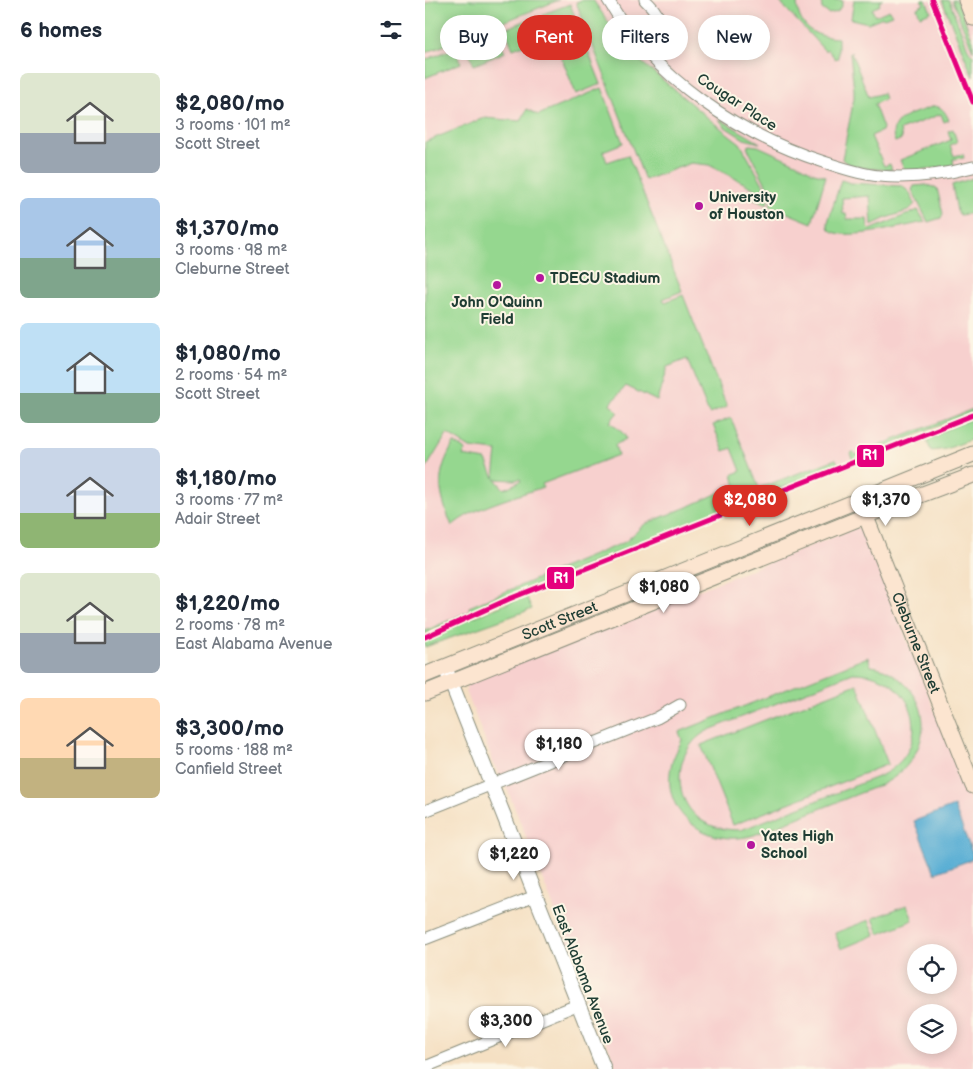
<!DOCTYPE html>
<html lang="en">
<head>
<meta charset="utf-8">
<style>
  body { margin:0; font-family:"Balsamiq Sans",sans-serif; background:#f6f6f7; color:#1f2937; height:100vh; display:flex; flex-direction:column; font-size:19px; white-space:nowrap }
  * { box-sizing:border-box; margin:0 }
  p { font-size:16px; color:#747a83 }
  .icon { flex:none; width:28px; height:28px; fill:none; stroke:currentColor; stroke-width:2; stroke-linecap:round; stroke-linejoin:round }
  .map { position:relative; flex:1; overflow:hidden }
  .panel { display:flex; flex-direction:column; background:#fff; width:425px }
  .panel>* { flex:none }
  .top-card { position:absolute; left:15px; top:15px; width:458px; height:45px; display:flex; gap:10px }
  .controls { position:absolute; left:482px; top:944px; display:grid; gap:10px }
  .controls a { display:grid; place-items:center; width:50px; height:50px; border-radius:50%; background:#fff; box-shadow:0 2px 12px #0003; font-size:25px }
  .price { position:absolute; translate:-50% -42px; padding:0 11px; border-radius:18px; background:#fff; color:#222; font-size:16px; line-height:32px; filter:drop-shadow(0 1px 2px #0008) }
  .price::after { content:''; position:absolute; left:50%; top:30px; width:15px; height:11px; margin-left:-8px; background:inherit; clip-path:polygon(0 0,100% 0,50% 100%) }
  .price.selected { background:#d93025; color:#fff }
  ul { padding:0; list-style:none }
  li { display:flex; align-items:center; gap:15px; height:125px; padding:0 20px }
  li span { display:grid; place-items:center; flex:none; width:140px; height:100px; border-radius:8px; color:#555 }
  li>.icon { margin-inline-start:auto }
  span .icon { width:60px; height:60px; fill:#fffc; stroke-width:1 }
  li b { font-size:21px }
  h2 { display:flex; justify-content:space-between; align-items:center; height:60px; padding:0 20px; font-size:21px }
  .chip { padding:0 18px; border-radius:22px; background:#fff; box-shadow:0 2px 12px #0003; font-size:18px; line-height:45px }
  .chip.selected { background:#d93025; color:#fff }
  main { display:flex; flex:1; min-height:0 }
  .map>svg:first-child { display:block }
  .built { fill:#f7d0ce; fill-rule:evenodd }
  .green { fill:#95d78f; stroke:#5a8a62; fill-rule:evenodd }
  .water { fill:#58aed4; stroke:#3c7684 }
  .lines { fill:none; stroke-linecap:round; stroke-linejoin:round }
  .minor-casing { stroke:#8a8e7c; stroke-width:13 }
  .tertiary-casing { stroke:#8a8e7c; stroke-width:16 }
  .secondary-casing { stroke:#8a8e7c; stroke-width:17 }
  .minor { stroke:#fff; stroke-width:11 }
  .tertiary { stroke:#fff; stroke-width:14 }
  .secondary { stroke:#fce5d0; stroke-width:15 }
  .rail-1-casing { stroke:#fcf5e5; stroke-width:9 }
  .rail-1 { stroke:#e5007d; stroke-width:5 }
  .poi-dot { fill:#b5179e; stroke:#fcf5e5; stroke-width:2 }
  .labels { text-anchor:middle; stroke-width:4; stroke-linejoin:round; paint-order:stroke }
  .street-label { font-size:15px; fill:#1f3d34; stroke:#fcf5e5 }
  .poi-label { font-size:15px; font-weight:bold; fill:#1f3d34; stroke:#fcf5e5; text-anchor:start }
  .line-badge { stroke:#fcf5e5; stroke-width:2 }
  .badge-label { font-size:14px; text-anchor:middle; font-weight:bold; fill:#fff }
</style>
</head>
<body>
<main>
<section class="panel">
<h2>6 homes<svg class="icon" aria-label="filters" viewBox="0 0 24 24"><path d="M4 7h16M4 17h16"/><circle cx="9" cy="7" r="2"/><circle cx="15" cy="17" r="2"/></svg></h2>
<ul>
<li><span style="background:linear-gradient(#dfe7d0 60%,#9aa5b1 0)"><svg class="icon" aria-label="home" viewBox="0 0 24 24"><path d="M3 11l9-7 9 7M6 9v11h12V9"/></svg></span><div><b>$2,080/mo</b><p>3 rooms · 101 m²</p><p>Scott Street</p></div></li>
<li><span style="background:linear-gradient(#a9c7e8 60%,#7fa58c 0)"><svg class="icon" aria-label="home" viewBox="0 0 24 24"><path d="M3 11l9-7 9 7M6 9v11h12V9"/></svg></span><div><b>$1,370/mo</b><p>3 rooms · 98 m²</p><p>Cleburne Street</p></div></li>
<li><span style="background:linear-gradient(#bfe0f5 70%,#7fa58c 0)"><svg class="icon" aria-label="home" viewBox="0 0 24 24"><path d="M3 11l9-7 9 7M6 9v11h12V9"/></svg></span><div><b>$1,080/mo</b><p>2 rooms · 54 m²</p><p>Scott Street</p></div></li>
<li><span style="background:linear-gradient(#c9d6e8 65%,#8fb573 0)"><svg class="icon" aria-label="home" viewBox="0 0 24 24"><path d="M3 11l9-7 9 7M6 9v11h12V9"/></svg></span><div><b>$1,180/mo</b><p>3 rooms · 77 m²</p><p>Adair Street</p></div></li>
<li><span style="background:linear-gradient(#dfe7d0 60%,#9aa5b1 0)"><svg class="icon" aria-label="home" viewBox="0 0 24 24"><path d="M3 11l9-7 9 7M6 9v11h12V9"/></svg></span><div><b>$1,220/mo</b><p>2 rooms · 78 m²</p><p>East Alabama Avenue</p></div></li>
<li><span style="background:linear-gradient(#ffd9b3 60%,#c2b280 0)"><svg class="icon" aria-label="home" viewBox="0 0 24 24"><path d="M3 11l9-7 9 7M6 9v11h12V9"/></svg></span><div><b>$3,300/mo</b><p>5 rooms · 188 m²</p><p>Canfield Street</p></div></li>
</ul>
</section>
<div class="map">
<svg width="548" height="1069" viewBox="0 0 548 1069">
  <rect width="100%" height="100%" fill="#fcf5e5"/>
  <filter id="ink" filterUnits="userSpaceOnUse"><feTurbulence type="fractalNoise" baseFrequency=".02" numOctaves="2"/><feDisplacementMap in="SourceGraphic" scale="10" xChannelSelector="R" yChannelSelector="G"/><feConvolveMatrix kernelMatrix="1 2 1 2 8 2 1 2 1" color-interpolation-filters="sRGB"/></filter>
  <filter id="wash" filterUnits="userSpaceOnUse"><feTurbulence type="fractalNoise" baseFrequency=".0096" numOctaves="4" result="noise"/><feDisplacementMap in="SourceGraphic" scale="20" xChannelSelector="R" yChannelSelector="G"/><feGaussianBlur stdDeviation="1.12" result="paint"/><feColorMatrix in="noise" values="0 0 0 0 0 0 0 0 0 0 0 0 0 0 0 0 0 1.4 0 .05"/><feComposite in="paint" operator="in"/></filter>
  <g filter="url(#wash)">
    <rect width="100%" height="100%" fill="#f5e0c3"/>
    <path class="built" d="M0 0H548V412L50 610 0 634Z
      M433 527 439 530 548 808V1069H192L83 791 70 767 41 691 42 684 46 680ZM491 952H524V985H491ZM491 1012H524V1045H491Z"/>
    <path class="green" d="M9 0H134L0 53V4Z
      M157 0H168L193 36 214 60 289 123 315 143 343 193 344 197 342 204 329 199 334 191 284 165 266 163 220 180 151 2Z
      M353 0H372C372 26 388 37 413 38V58L409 59V57L402 49 400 51Z
      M396 0H417V5L412 12 404 14 397 9Z
      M429 0H458L454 2 455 5 447 9 450 16 464 10 467 15 459 18 458 17 443 23 426 19Z
      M496 0H501L506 12 495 16 492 8 499 4Z
      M517 0H524L544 51 548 56V77Z
      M527 0H532L548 41V51Z
      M145 4 153 25 127 35 118 14Z
      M110 17 119 37 88 49 80 29Z
      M155 31 176 84 151 94 130 41Z
      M71 32 80 52 49 65 40 44Z
      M30 48 36 63 0 78V60Z
      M426 52 444 97 458 93 460 99 449 104 458 128 457 131 446 136 459 166 465 164 467 170C455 169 424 169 417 159L429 98V90L425 53Z
      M177 88 198 143 178 151 182 162 203 155 257 291 238 299 240 302 258 295 302 407 284 414 262 359 242 367 232 401 201 386 185 404 193 412 185 422 199 434 201 439 190 445 193 455 117 484 118 487C93 496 46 508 27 526 13 492 10 475 29 443L41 450 38 456 61 460 69 478 72 451 45 448 22 434 0 470V142L59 118 96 121 102 109 113 115ZM70 479 90 480 95 479 96 481 79 489Z
      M509 106C518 107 520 112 524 120L519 122 516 114 475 130 477 139 470 142C460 118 492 113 509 106Z
      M293 118 335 143 319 139 300 127Z
      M528 129 532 142 525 145 529 156 538 154 539 158 528 159 529 166 480 171 475 160 526 140 523 131Z
      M325 145 333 146 375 165 389 173 401 176 387 223 345 206 347 196 322 147Z
      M548 178V213L535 215 532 211 527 185Z
      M416 180 426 183 477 186 484 192 490 204 483 211 461 218 447 225 445 196 417 198 418 214H421L422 219H442L443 228 445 230 493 210 500 222C483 225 415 243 404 229 403 227 403 225 403 222Z
      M501 185 512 188 518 214 516 218 503 222 487 190 489 186Z
      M548 409V412L428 460 425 453 429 452 430 455Z
      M306 418 334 488 411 459 414 465 50 610 0 634V631L45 611 44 607 200 542 220 524 267 505 311 485 307 475 316 471 307 448 299 451 288 425Z
      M548 418V439L521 449 506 451 502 441 520 430Z
      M101 596 107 609 0 647V640L41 620Z
      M443 657 446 666C459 667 471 675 480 684 514 717 496 765 458 784L329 835C288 848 240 819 245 773 246 760 252 751 257 740L254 732ZM428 673C493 673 512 749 455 776L316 830C301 830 288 828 276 820 244 797 250 746 284 730Z
      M432 684 463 764 308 825 276 745Z
      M482 905 488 920 454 934 448 918Z
      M444 920 450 935 416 949 410 933Z"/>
    <path class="water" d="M529 806 548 855V859L510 873 489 821Z"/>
  </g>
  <g filter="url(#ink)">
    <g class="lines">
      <defs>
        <path id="minor" d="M183 0C229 78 314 135 399 162 417 168 435 174 454 176 486 179 517 175 548 167
          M220 0C241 19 238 32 223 53
          M0 811 232 718 255 705
          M0 939 110 896
          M0 1067 152 1005"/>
        <path id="tertiary" d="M22 672 179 1069"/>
        <g id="secondary">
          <path d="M541 0 548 18"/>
          <path id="s1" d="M437 507 548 786"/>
          <path id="s2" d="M0 675 548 454"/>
          <path d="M0 693 440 516 548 475"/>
        </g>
      </defs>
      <use href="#minor" class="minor-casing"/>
      <use href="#tertiary" class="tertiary-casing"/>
      <use href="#secondary" class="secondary-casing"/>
      <use href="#minor" class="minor"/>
      <use href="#tertiary" class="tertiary"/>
      <use href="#secondary" class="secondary"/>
      <defs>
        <path id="rail-1" d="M507 0 548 102
          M0 637 84 599 548 415"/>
      </defs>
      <use href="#rail-1" class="rail-1-casing"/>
      <use href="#rail-1" class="rail-1"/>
    </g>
  </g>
  <g class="poi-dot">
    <circle cx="274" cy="206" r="5"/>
    <circle cx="115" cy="278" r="5"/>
    <circle cx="72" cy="285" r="5"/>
    <circle cx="326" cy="845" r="5"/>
  </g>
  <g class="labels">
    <g class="street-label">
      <text transform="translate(312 102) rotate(33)" y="5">Cougar Place</text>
      <text dy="5" stroke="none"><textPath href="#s2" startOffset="145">Scott Street</textPath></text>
      <text dy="5" stroke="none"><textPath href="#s1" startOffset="146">Cleburne Street</textPath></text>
      <text transform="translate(158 974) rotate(69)" y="5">East Alabama Avenue</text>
    </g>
    <g class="poi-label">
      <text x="284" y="202">University<tspan x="284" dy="17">of Houston</tspan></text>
      <text x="125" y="283">TDECU Stadium</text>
      <text x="72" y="307" text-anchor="middle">John O'Quinn<tspan x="72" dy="17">Field</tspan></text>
      <text x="336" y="841">Yates High<tspan x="336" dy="17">School</tspan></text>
    </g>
  </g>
  <g class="line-badge">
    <rect x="431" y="444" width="29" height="24" rx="5" fill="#e5007d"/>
    <rect x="121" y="566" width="29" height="24" rx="5" fill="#e5007d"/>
  </g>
  <g class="badge-label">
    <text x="445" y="460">R1</text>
    <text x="136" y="583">R1</text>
  </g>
</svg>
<div class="controls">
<a><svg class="icon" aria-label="locate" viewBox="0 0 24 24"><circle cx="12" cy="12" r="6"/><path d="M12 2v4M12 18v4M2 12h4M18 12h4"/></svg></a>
<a><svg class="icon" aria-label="layers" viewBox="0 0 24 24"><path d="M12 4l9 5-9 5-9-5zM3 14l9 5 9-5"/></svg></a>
</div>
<b class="price selected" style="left:325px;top:527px">$2,080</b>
<b class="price" style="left:461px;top:527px">$1,370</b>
<b class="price" style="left:239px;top:614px">$1,080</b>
<b class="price" style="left:134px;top:771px">$1,180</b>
<b class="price" style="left:89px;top:881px">$1,220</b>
<b class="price" style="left:81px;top:1048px">$3,300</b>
<div class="top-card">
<a class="chip">Buy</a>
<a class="chip selected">Rent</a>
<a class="chip">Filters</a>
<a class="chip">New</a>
</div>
</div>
</main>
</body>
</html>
